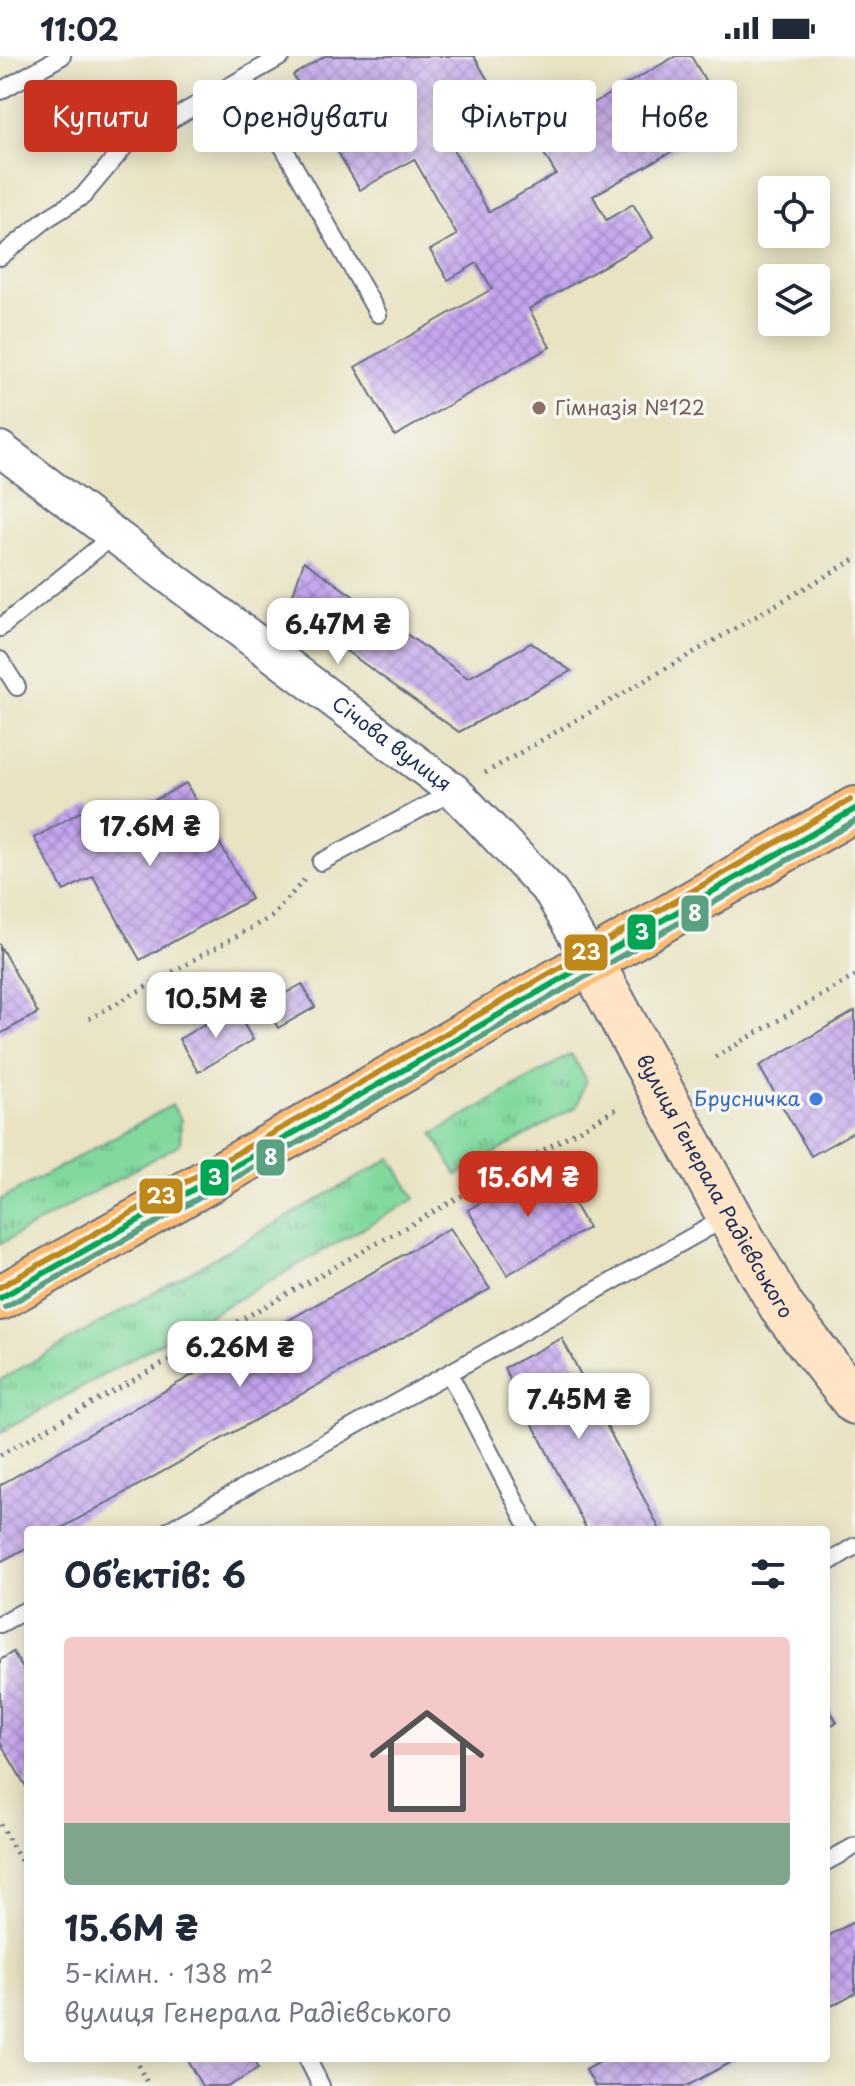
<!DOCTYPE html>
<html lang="uk">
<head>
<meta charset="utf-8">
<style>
  body { margin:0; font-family:"Playpen Sans",sans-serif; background:#f2f2f3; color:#1f2937; height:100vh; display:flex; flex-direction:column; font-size:30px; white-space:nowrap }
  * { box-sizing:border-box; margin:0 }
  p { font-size:26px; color:#747a83 }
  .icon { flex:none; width:44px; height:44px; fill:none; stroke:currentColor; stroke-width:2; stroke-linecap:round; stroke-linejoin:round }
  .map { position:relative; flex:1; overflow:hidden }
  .details { position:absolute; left:24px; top:1470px; width:806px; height:536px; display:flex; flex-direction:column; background:#fff; border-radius:8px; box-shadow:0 4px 20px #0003 }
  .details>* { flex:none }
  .top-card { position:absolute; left:24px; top:24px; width:808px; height:72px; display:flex; gap:16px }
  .buttons { position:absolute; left:758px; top:120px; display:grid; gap:16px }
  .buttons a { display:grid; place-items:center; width:72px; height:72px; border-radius:8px; background:#fff; box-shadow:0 4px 20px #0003; font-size:40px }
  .price { position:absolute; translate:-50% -68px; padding:0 18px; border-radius:16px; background:#fff; color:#222; font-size:26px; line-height:52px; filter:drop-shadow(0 2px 4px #0008) }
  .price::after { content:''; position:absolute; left:50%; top:48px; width:24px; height:18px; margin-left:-12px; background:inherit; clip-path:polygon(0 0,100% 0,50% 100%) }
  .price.current { background:#c8321e; color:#fff }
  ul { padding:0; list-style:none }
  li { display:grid; align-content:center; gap:16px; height:424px; padding:0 40px }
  li span { display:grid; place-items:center; height:248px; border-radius:8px; color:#555 }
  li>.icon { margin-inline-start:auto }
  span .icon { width:144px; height:144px; fill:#fffc; stroke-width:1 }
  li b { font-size:34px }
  h2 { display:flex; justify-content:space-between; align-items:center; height:96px; padding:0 40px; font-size:34px }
  .tag { padding:0 28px; border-radius:8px; background:#fff; box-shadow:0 4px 20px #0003; font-size:28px; line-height:72px }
  .tag.current { background:#c8321e; color:#fff }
  .status { display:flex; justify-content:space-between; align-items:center; height:56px; padding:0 40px; background:#fff; direction:ltr }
  .status svg { height:22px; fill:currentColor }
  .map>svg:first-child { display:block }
  .grass { fill:url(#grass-tufts); stroke:#4e847e; stroke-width:2 }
  .building { fill:url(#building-cross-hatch) }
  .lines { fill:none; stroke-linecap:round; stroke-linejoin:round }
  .lane-casing { stroke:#636e81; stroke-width:20 }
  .street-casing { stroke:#636e81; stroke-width:38 }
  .secondary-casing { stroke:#636e81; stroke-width:48 }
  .primary-casing { stroke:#636e81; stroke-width:48 }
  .path { stroke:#636e81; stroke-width:5; stroke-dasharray:2 6; stroke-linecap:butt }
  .lane { stroke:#fff; stroke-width:16 }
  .street { stroke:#fff; stroke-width:34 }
  .secondary { stroke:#ffe4c6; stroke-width:44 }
  .primary { stroke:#febc70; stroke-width:44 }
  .bus-1-casing { stroke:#f6f6f2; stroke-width:12 }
  .bus-2-casing { stroke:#f6f6f2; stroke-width:12 }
  .bus-3-casing { stroke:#f6f6f2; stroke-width:12 }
  .bus-1 { stroke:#00a651; stroke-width:6 }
  .bus-2 { stroke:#59a180; stroke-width:6 }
  .bus-3 { stroke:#c08818; stroke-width:6 }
  .education-dot { fill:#8d6e63; stroke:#f6f6f2; stroke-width:3 }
  .shop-dot { fill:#3f7fe0; stroke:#f6f6f2; stroke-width:3 }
  .labels { text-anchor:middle; stroke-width:7; stroke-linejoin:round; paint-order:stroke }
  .education-label { font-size:20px; fill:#785e54; stroke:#f6f6f2; text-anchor:start }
  .street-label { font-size:20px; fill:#1b2f5e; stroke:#f6f6f2 }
  .shop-label { font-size:20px; fill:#366cbe; stroke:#f6f6f2; text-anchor:end }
  .line-badge { stroke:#f6f6f2; stroke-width:3 }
  .badge-label { font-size:22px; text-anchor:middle; font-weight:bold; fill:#fff }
</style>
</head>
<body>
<div class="status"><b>11:02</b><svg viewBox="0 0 49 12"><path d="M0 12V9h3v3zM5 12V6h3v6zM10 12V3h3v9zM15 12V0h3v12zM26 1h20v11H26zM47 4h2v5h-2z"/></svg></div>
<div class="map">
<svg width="855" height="2030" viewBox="0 0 855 2030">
  <defs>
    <pattern id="grass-tufts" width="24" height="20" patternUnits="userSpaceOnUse" patternTransform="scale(2)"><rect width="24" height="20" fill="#81d99e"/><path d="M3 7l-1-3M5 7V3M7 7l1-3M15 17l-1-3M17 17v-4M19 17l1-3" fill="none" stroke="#69b084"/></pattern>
    <pattern id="building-cross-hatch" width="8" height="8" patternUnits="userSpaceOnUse" patternTransform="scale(2)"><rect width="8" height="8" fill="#c5a4ee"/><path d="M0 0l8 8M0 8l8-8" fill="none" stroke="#9f86c4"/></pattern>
  </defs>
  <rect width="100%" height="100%" fill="#f6f6f2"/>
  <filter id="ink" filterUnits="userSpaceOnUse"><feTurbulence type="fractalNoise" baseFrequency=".0125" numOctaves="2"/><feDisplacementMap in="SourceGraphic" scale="16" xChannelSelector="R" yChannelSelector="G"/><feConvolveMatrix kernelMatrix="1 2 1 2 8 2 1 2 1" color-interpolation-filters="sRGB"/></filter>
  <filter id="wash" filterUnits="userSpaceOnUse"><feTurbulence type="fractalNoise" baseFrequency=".006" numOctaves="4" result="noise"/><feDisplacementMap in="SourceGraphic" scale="32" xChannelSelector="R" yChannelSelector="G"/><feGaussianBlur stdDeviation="1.8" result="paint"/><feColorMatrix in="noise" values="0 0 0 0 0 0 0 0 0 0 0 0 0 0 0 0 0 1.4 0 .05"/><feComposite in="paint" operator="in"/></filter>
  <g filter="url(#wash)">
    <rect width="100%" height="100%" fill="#e9e3c2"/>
    <path class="grass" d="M571 998 586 1023 577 1050 457 1119 433 1078Z
      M172 1049 181 1064 180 1088 0 1188V1144Z
      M391 1102 415 1143 0 1377V1324Z"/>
    <g id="blocks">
      <path class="building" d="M325 0H474L501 47 445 79 489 156 556 118 534 81 676 0H691L728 64 593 140 606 164 633 148 653 182 529 253 550 291 395 380 355 311 492 233 477 207 448 224 430 194 457 179 414 103 360 134 293 19Z
        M304 505 468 622 531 587 571 615 459 676 288 553Z
        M186 727 251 843 140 904 93 820 64 835 34 782 89 751 102 773Z
        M0 890 38 957 0 978Z
        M302 928 315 951 278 972 265 949Z
        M234 951 253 984 198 1016 179 983Z
        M855 955V1075L811 1100 759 1010Z
        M550 1107 588 1172 507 1219 468 1154Z
        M450 1172 490 1233 58 1474H28V1491L0 1506V1429Z
        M562 1282 660 1474H587L504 1312Z
        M13 1596 28 1621V1734L0 1686V1604Z
        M826 1647 837 1666 826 1672Z
        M855 1865V1937L826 1953V1881Z
        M186 2002H252L258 2013 229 2030H202Z
        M607 2002H738L687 2030H595L586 2014Z"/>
    </g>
  </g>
  <g filter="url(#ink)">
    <use href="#blocks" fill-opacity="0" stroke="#636e81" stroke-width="2"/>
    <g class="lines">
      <defs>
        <path id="lane" d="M244 22 378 258
          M0 35 62 0
          M0 201 48 162 83 140 125 90 282 0
          M0 572 115 478
          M0 604 17 631
          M321 806 454 735
          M449 1317 530 1474
          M169 1474 729 1160
          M826 1508 855 1490
          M0 1568 28 1553
          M826 1806 855 1790
          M307 2002 321 2030"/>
        <g id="street">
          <path id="s1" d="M0 393 454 735 551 836 591 906"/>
        </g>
        <g id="secondary">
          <path id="s2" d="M591 906 729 1160 783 1253 855 1346"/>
        </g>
        <path id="primary" d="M0 1242 315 1065 855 753"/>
      </defs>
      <use href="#lane" class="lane-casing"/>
      <use href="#street" class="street-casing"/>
      <use href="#secondary" class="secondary-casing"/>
      <use href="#primary" class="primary-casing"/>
      <path class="path" d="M485 717 855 503
        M89 963 272 860 304 824
        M715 1001 855 920
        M0 1399 620 1051
        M0 1768 28 1817
        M134 2002 149 2030"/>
      <use href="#lane" class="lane"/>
      <use href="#street" class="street"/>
      <use href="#secondary" class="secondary"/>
      <use href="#primary" class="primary"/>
      <defs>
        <path id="bus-1" d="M0 1242 315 1065 855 753"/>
        <path id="bus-2" d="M5 1251 320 1074 855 765"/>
        <path id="bus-3" d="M0 1231 310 1056 850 744"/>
      </defs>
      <use href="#bus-1" class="bus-1-casing"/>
      <use href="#bus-2" class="bus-2-casing"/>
      <use href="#bus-3" class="bus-3-casing"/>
      <use href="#bus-1" class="bus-1"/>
      <use href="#bus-2" class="bus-2"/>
      <use href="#bus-3" class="bus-3"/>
    </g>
  </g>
  <circle class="education-dot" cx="539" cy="352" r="8"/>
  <circle class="shop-dot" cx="816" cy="1043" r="8"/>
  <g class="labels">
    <g class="education-label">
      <text x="555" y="359">Гімназія №122</text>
    </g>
    <g class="street-label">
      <text dy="7" stroke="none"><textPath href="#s1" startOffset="490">Січова вулиця</textPath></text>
      <text dy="7" stroke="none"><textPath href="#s2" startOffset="256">вулиця Генерала Радієвського</textPath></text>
    </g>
    <g class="shop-label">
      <text x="800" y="1050">Брусничка</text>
    </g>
  </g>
  <g class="line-badge">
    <rect x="680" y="838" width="30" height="39" rx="8" fill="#59a180"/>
    <rect x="626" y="857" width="31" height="38" rx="8" fill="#00a651"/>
    <rect x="563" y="877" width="46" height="39" rx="8" fill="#c08818"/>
    <rect x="255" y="1082" width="31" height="39" rx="8" fill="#59a180"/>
    <rect x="199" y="1102" width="31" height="39" rx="8" fill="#00a651"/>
    <rect x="138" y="1121" width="46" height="38" rx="8" fill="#c08818"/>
  </g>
  <g class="badge-label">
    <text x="695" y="865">8</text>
    <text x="642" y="884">3</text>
    <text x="586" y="904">23</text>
    <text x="271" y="1109">8</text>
    <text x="215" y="1129">3</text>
    <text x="161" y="1148">23</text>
  </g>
</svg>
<div class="buttons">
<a><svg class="icon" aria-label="locate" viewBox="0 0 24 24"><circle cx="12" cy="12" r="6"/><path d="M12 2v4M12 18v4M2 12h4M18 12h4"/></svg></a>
<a><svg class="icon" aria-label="layers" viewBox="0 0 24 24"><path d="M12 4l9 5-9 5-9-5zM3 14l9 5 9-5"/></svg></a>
</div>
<b class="price" style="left:338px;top:610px">6.47M ₴</b>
<b class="price" style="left:150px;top:812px">17.6M ₴</b>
<b class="price" style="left:216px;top:984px">10.5M ₴</b>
<b class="price current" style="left:528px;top:1163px">15.6M ₴</b>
<b class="price" style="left:240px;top:1333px">6.26M ₴</b>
<b class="price" style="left:579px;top:1385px">7.45M ₴</b>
<div class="top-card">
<a class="tag current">Купити</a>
<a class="tag">Орендувати</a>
<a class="tag">Фільтри</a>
<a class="tag">Нове</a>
</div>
<section class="details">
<h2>Об’єктів: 6<svg class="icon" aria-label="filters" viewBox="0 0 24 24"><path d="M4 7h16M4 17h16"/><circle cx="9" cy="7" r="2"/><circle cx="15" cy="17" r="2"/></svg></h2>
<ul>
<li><span style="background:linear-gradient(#f6c9c9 75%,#7fa58c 0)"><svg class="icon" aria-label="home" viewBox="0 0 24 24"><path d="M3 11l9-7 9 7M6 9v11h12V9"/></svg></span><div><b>15.6M ₴</b><p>5-кімн. · 138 m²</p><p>вулиця Генерала Радієвського</p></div></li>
</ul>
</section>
</div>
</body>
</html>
